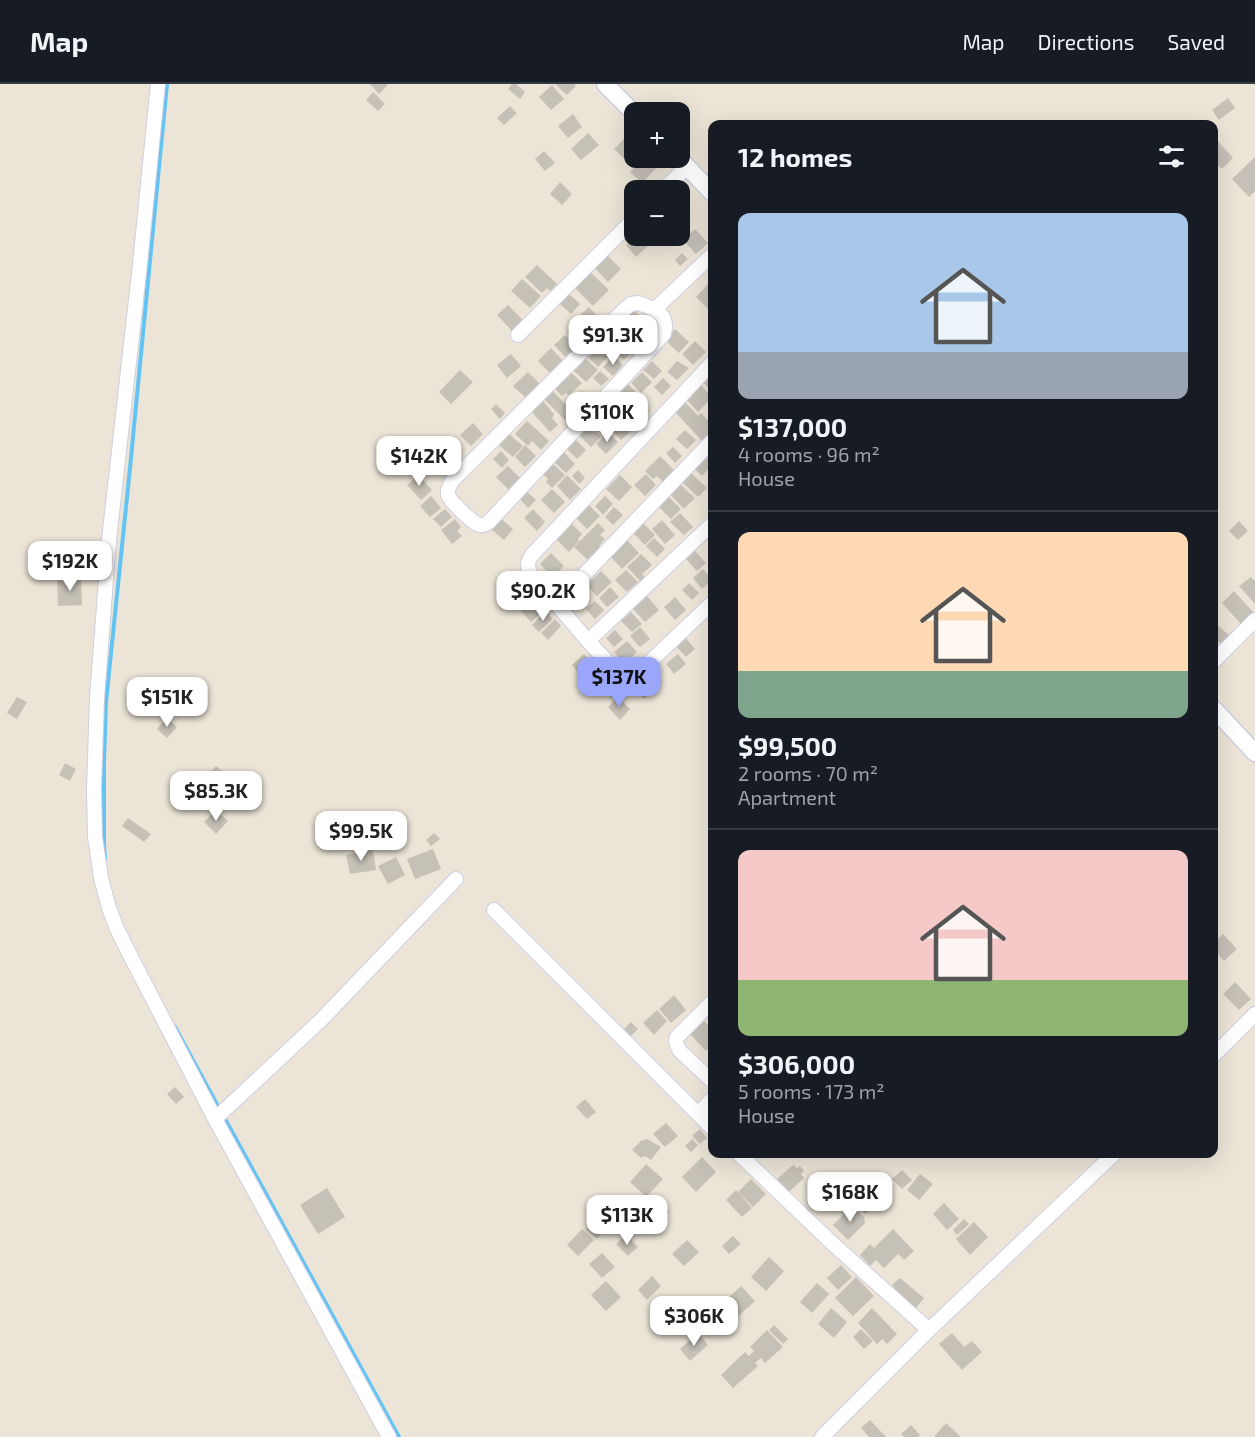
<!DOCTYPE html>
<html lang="en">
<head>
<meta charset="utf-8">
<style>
  body { margin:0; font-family:"Exo 2",sans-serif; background:#242831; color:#f1f3f6; height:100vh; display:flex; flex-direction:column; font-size:22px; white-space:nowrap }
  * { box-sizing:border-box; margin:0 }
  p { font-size:20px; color:#9ea1a6 }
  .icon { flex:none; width:33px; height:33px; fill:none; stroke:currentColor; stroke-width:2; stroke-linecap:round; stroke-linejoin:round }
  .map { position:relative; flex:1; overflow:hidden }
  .details { position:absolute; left:708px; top:36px; width:510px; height:1038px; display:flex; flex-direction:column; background:#171b24; border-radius:12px; box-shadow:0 6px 24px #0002 }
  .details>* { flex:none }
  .tools { position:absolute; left:624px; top:18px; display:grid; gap:12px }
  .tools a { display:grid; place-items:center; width:66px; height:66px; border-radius:12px; background:#171b24; box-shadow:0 6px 24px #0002; font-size:30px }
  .price { position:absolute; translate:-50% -51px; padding:0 14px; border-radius:12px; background:#fff; color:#222; font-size:20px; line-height:39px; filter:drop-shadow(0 2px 3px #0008) }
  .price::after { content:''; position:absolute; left:50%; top:36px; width:18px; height:14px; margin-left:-9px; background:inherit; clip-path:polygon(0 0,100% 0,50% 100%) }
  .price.active { background:#9aa6fa; color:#111 }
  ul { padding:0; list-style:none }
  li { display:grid; align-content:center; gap:12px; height:318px; padding:0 30px }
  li+li { border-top:2px solid #363941 }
  li span { display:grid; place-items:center; height:186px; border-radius:12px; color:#555 }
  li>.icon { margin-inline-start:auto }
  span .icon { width:108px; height:108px; fill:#fffc; stroke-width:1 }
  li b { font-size:26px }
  h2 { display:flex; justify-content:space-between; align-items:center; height:72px; padding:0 30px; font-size:26px }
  header { display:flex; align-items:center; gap:36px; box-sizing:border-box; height:84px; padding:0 30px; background:#171b24; border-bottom:2px solid #363941 }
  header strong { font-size:28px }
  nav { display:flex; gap:33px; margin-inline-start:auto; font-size:21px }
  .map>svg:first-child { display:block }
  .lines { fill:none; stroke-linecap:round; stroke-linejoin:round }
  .stream { stroke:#63c4f4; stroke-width:4 }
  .building { fill:#c6c1b7 }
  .minor-casing { stroke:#cdcfe2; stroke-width:16 }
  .tertiary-casing { stroke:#cdcfe2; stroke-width:19 }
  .minor { stroke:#fff; stroke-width:14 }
  .tertiary { stroke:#fff; stroke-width:16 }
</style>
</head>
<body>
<header>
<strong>Map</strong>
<nav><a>Map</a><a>Directions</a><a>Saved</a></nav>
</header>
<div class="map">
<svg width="1255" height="1353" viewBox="0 0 1255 1353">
  <rect width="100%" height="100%" fill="#ebe4d7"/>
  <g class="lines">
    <path class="stream" d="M105 774 104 762V677L106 618 130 384 167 0
      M175 943 220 1026
      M224 1033 399 1353"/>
  </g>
  <path class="building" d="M370 0H387L388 1 379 10Z
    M512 0H516L525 8 520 15 508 5Z
    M555 0H574L576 2 567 11Z
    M552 1 564 15 551 26 539 13Z
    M373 8 385 20 378 27 366 16Z
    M1228 14 1235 24 1219 36 1212 26Z
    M510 22 517 29 504 41 497 34Z
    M573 30 582 43 568 54 558 42Z
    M632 47 634 49V73L629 79 614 65Z
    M588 49 599 61 581 76 571 65Z
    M1214 53 1233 74 1222 85 1217 81 1214 84Z
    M544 67 555 79 545 87 535 75Z
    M1255 73V107L1249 113 1232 95Z
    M643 74H659L663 77 642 99 630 88Z
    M560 98 572 110 562 121 550 110Z
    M695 145 708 159 696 170 683 156Z
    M636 152H644L651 159 636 173 626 161Z
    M605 169 621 185 608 198 592 181Z
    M682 169 688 175 680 182 675 176Z
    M537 181 557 200 550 207 547 204 542 209 525 193Z
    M588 186 609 206 593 222 573 202Z
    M522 195 541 212 530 224 511 207Z
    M712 196V220L708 225 696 213Z
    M567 208 580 220 571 230 558 218Z
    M508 221 523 236 512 247 497 231Z
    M589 223 600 235 591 243 580 231Z
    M633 225 644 236 630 251 619 240Z
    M575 240 588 254 580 262 567 248Z
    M645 240 654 249 639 263 631 254Z
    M675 245 689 258 679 269 665 256Z
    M619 246 626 253 617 262 611 255Z
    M565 251 578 264 567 275 554 261Z
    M627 254 636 264 624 276 615 267Z
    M695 257 706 268 693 281 682 270Z
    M603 258 613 267 598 283 589 274Z
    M551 264 565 279 552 291 538 277Z
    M511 270 521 282 507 294 497 281Z
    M614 272 623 281 613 292 603 283Z
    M585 274 598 286 586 298 573 286Z
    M652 277 662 287 654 295 643 286Z
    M677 277 689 284 677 296 667 288Z
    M460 286 473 298 451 320 439 308Z
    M568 286 582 299 569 311 566 309 562 312 552 302Z
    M600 287 609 295 601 302 593 294Z
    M528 288 540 300 526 314 513 302Z
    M642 288 652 298 641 309 631 299Z
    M712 289V309L703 298Z
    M663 294 671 302 662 311 654 303Z
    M628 300 639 311 631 318 621 308Z
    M701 301 712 313 698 328 686 315Z
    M552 306 573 328 565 336 543 314Z
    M582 307 591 316 581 326 572 318Z
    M542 316 554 330 552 334 558 341 550 348 530 326Z
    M612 316 623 326 615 335 604 324Z
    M685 318 698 332 701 329 712 341V349L703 358 675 328Z
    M496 320 505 329 500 335 491 325Z
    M601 325 615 338 603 351 589 338Z
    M623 332 634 344 621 356 610 344Z
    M527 337 549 357 541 366 532 357 528 362 515 350Z
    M473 339 483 350 471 362 460 351Z
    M587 339 601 353 591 363 577 349Z
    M685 346 696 356 687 365 676 355Z
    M608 348 618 358 606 370 596 360Z
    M509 350 523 362 513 373 499 361Z
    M575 355 586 366 577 375 566 364Z
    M525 361 536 372 525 383 515 373Z
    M673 363 682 372 675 379 666 369Z
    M711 366 712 367V381L702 392 694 384Z
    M501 367 509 376 502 384 493 375Z
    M564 368 575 380 566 389 554 378Z
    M660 372 674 386 663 398 657 392 653 395 645 387Z
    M551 378 565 391 552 404 546 398 548 395 541 388Z
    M508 382 522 396 510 407 496 393Z
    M578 386 585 394 579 400 572 392Z
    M691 389 707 404 698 413 682 398Z
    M646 390 656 401 645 412 634 401Z
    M418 391 432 406 421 416 407 401Z
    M567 391 581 405 570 416 557 402Z
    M620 391 632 403 619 417 606 405Z
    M680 400 695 414 684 425 670 410Z
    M552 405 565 418 554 429 541 416Z
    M525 406 536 416 528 424 518 413Z
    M431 412 441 424 430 433 420 422Z
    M605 412 613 420 603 431 595 422Z
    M669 413 681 425 671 435 659 423Z
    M587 419 600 432 587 445 574 432Z
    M614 423 623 431 613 441 605 433Z
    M445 425 452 433 441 443 433 435Z
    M533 425 545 438 537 447 524 434Z
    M680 429 693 443 684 451 670 438Z
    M499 433 513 445 504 456 490 444Z
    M455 435 461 443 457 447 462 452 452 460 441 446Z
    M662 436 675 451 665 460 652 445Z
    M1239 437 1248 447 1238 456 1229 447Z
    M598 439 605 446 600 451 605 455 599 462 603 466 590 478 574 463Z
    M643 439 655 451 645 461 633 449Z
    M572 440 582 450 578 455 579 457 569 468 557 456Z
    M654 454 665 465 657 473 646 462Z
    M627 456 639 469 622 485 610 472Z
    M695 467 706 479 697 487 686 475Z
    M551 469 564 482 552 493 540 480Z
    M641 470 652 481 642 490 646 495 642 499 627 483Z
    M703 485 712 496 702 505 693 494Z
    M626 486 638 498 627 508 615 496Z
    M601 487 612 498 597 512 586 501Z
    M521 493 529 500 520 510 512 503Z
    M1251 493 1255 497V520L1239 502Z
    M81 494 82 521 58 522 57 495Z
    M689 499 699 509 692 516 682 506Z
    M610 503 619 513 607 523 599 514Z
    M528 507 534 514 524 523 517 516Z
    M1234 507 1253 528 1241 540 1222 519Z
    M647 512 659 526 645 538 633 525Z
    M537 513 546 524 531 538 521 527Z
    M675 513 686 526 675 536 664 523Z
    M595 517 604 526 595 535 586 525Z
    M546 527 553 535 539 548 532 541Z
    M631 528 642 540 632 548 621 537Z
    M555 535 561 542 548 556 541 549Z
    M1215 539 1229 551 1221 560 1214 554V541Z
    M640 543 650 555 640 563 630 552Z
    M615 546 623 555 614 563 606 554Z
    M684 552 695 565 686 573 674 560Z
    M627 557 637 568 624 580 614 568Z
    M584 570 594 581 582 592 572 581Z
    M678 570 686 580 674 590 666 580Z
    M596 583 607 595 594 606 583 594Z
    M650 585 662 597 644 615 632 603Z
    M609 597 618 608 611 613 602 602Z
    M17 613 27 618 17 635 7 629Z
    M618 613 630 625 620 636 608 623Z
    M167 634 177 643 167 654 157 645Z
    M65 679 76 685 70 697 59 691Z
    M216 682 231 695 236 689 256 707 250 715 240 707 223 726 197 703Z
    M216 726 228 737 216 750 204 738Z
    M128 734 151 750 144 758 122 742Z
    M434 749 440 755 431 762 426 756Z
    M433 765 441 785 415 795 407 775Z
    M373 766 376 786 350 790 346 771Z
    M396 773 405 791 388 800 378 782Z
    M1223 850 1237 865 1224 877 1214 866V858Z
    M1235 898 1251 915 1239 926 1223 910Z
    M674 911 686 926 671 939 659 925Z
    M657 926 667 937 654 951 643 939Z
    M704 937 712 946V960L706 967 690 950Z
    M631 938 638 945 630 953 623 946Z
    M175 1003 184 1013 176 1020 167 1010Z
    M585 1015 596 1028 587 1035 576 1023Z
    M666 1039 678 1052 665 1063 653 1050Z
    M700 1045 707 1054 700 1060 692 1052Z
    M647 1055 661 1063 651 1076 645 1072 641 1074 632 1066 641 1057Z
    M692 1055 698 1061 691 1068 685 1062Z
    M702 1073 716 1088 696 1108 682 1093Z
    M646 1080 663 1095 646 1113 630 1098Z
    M793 1081 797 1084 800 1082 804 1087 801 1090 804 1094 789 1108 777 1095Z
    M902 1086 912 1096 902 1105 892 1095Z
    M920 1090 933 1100 919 1116 907 1106Z
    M751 1095 766 1110 753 1123 738 1108Z
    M327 1104 345 1133 318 1150 300 1121Z
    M736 1106 752 1124 742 1133 726 1116Z
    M864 1111 874 1122 865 1130 855 1120Z
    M657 1117 669 1128 654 1142 643 1131Z
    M944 1119 959 1135 947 1146 933 1130Z
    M614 1120 620 1126 610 1138 603 1132Z
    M850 1124 856 1126 864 1133 865 1139 848 1156 833 1141Z
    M964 1135 969 1140 957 1151 953 1146Z
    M595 1136 605 1145 597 1155 586 1145Z
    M974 1138 988 1153 970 1171 956 1155Z
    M582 1145 594 1156 578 1172 567 1161Z
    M893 1145 914 1167 904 1176 898 1170 884 1184 876 1176 870 1182 860 1171 870 1160 874 1164Z
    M626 1151 638 1163 628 1172 616 1160Z
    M733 1152 741 1160 729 1170 722 1162Z
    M687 1156 699 1168 684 1182 672 1170Z
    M602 1169 615 1183 602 1194 589 1180Z
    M769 1173 784 1187 766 1207 751 1193Z
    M841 1181 852 1193 838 1206 827 1194Z
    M652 1192 661 1202 647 1216 638 1206Z
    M856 1193 874 1212 853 1232 835 1214Z
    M900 1194 924 1214 915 1225 893 1206 895 1204 892 1201Z
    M606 1197 621 1213 606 1227 591 1211Z
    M817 1199 829 1210 812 1229 800 1218Z
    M741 1202 755 1217 733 1237 719 1222Z
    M831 1224 847 1238 834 1254 818 1240Z
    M872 1224 897 1250 887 1260 882 1255 877 1260 858 1239Z
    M717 1225 731 1239 719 1252 704 1239Z
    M774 1241 788 1255 783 1260 769 1246Z
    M861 1245 873 1257 864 1265 853 1253Z
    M767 1246 783 1263 765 1279 761 1274 755 1279 758 1282 733 1304 721 1291 745 1268 749 1272 754 1267 750 1263Z
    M698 1249 708 1261 690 1277 680 1265Z
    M952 1249 964 1263 972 1257 982 1268 962 1286 939 1260Z
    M870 1336 886 1353H869L861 1344Z
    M946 1339 961 1353H934Z
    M911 1341 920 1351 918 1353H904L901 1350Z"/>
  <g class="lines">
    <defs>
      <path id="minor" d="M158 0 140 180 109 456 97 614 94 705 95 753 101 794 109 824 117 845 133 877 215 1035 389 1353
        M663 106 688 82
        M638 219C655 225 669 229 664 250L489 438C486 440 483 442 480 441 474 441 450 417 448 411 447 405 450 402 452 397L624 226 631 220Z
        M655 225 712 171
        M518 251 634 135
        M712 279 532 471C527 478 527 481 530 489L588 557 619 590 626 594 632 593 638 589 712 519
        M556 520 712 357
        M588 557 712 440
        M1214 577 1255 536
        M494 826 712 1044
        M712 918 677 953C675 959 677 962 680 967L712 997
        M1214 971 1255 930
        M698 1030 712 1015
        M215 1035 320 937 456 795
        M739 1070 832 1159 929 1246
        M822 1353 929 1246 1114 1070"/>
      <path id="tertiary" d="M605 0 634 29
        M679 74 712 109
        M1214 625 1255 669"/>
    </defs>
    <use href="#minor" class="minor-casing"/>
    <use href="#tertiary" class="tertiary-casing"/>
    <use href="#minor" class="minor"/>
    <use href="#tertiary" class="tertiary"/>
  </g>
</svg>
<div class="tools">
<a>+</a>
<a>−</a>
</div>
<b class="price" style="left:613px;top:282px">$91.3K</b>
<b class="price" style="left:607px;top:359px">$110K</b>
<b class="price" style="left:419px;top:403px">$142K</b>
<b class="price" style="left:70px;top:508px">$192K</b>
<b class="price" style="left:543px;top:538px">$90.2K</b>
<b class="price active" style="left:619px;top:624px">$137K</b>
<b class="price" style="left:167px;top:644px">$151K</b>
<b class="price" style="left:216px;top:738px">$85.3K</b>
<b class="price" style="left:361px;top:778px">$99.5K</b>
<b class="price" style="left:850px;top:1139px">$168K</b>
<b class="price" style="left:627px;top:1162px">$113K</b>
<b class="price" style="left:694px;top:1263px">$306K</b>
<section class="details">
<h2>12 homes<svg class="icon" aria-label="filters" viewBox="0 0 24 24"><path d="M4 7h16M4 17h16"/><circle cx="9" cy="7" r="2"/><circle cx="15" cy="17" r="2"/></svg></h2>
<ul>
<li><span style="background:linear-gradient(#a9c7e8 75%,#9aa5b1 0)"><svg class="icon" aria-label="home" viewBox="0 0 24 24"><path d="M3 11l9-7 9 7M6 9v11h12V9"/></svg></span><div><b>$137,000</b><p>4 rooms · 96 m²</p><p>House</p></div></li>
<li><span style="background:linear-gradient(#ffd9b3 75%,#7fa58c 0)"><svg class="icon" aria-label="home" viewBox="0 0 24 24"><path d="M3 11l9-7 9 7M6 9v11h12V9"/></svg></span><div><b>$99,500</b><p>2 rooms · 70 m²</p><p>Apartment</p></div></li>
<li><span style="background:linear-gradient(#f6c9c9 70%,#8fb573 0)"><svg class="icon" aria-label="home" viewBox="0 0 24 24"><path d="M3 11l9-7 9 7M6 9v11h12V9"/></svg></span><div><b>$306,000</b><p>5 rooms · 173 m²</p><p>House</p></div></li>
</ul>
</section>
</div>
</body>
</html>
